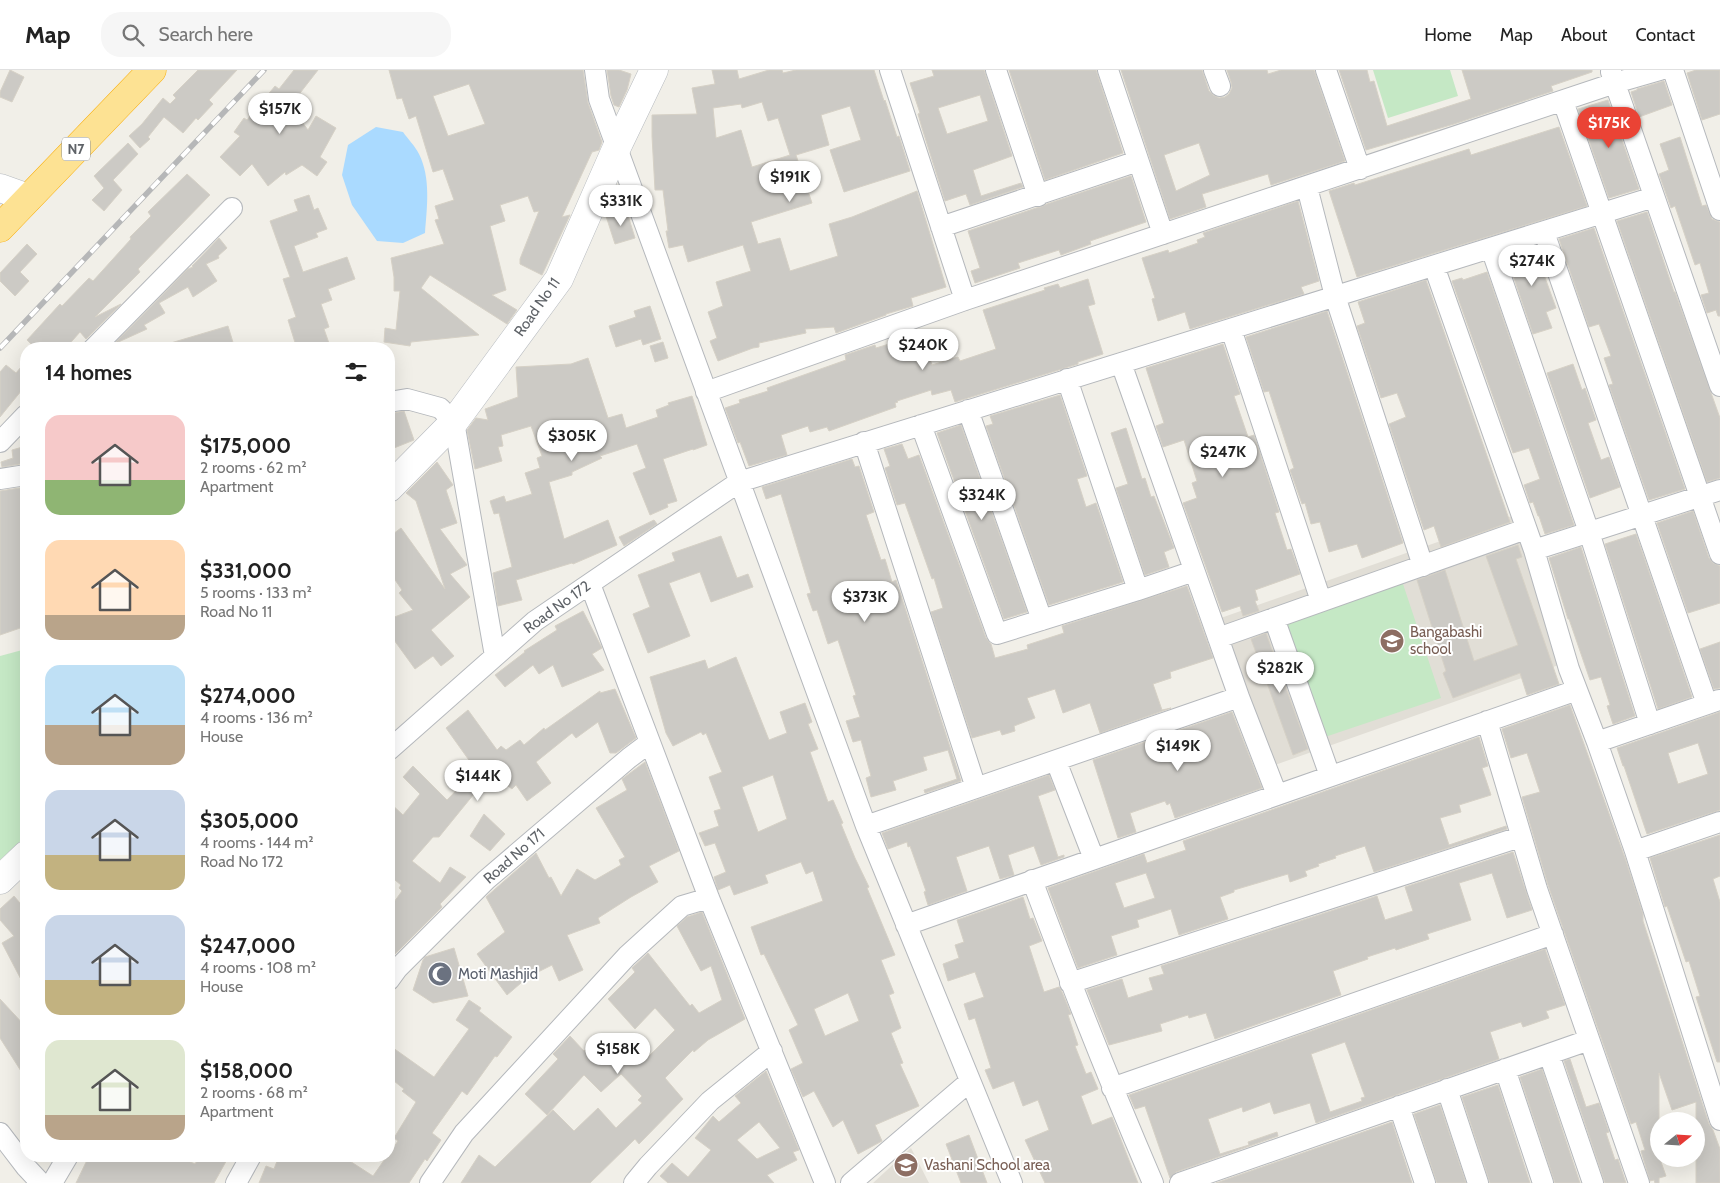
<!DOCTYPE html>
<html lang="en">
<head>
<meta charset="utf-8">
<style>
  body { margin:0; font-family:Cabin,sans-serif; background:#f6f6f6; color:#222; height:100vh; display:flex; flex-direction:column; font-size:19px; white-space:nowrap }
  * { box-sizing:border-box; margin:0 }
  p { font-size:16px; color:#767676 }
  .icon { flex:none; width:28px; height:28px; fill:none; stroke:currentColor; stroke-width:2; stroke-linecap:round; stroke-linejoin:round }
  .map { position:relative; flex:1; overflow:hidden }
  .side { position:absolute; left:20px; top:272px; width:375px; height:820px; display:flex; flex-direction:column; background:#fff; border-radius:20px; box-shadow:0 5px 20px #0002 }
  .side>* { flex:none }
  .needle { width:32px; rotate:72deg }
  .fabs { position:absolute; left:1650px; top:1042px; display:grid; gap:10px }
  .fabs a { display:grid; place-items:center; width:55px; height:55px; border-radius:50%; background:#fff; box-shadow:0 5px 20px #0002; font-size:25px }
  .price { position:absolute; translate:-50% -42px; padding:0 11px; border-radius:18px; background:#fff; color:#222; font-size:16px; line-height:32px; filter:drop-shadow(0 1px 2px #0008) }
  .price::after { content:''; position:absolute; left:50%; top:30px; width:15px; height:11px; margin-left:-8px; background:inherit; clip-path:polygon(0 0,100% 0,50% 100%) }
  .price.selected { background:#ea4335; color:#fff }
  ul { padding:0; list-style:none }
  li { display:flex; align-items:center; gap:15px; height:125px; padding:0 25px }
  li span { display:grid; place-items:center; flex:none; width:140px; height:100px; border-radius:15px; color:#555 }
  li>.icon { margin-inline-start:auto }
  span .icon { width:60px; height:60px; fill:#fffc; stroke-width:1 }
  li b { font-size:21px }
  h2 { display:flex; justify-content:space-between; align-items:center; height:60px; padding:0 25px; font-size:21px }
  header { display:flex; align-items:center; gap:30px; box-sizing:border-box; height:70px; padding:0 25px; background:#fff; border-bottom:1px solid #e0e0e0 }
  header strong { font-size:24px }
  nav { display:flex; gap:28px; margin-inline-start:auto; font-size:18px }
  .search { width:350px; height:45px; background:#f6f6f6; display:flex; align-items:center; gap:12px; box-sizing:border-box; padding:0 18px; border-radius:20px; color:#767676; font-size:19px }
  .map>svg:first-child { display:block }
  .education { fill:#e1ded6 }
  .green { fill:#c5e8c5 }
  .water { fill:#aadaff }
  .building { fill:#cccac5; stroke:#d6d1c6; fill-rule:evenodd }
  .lines { fill:none; stroke-linecap:round; stroke-linejoin:round }
  .street-casing { stroke:#b5b8bc; stroke-width:22 }
  .secondary-casing { stroke:#b6babf; stroke-width:29 }
  .highway-casing { stroke:#f9ab00; stroke-width:29 }
  .street { stroke:#fff; stroke-width:20 }
  .secondary { stroke:#fff; stroke-width:28 }
  .highway { stroke:#fde293; stroke-width:28 }
  .rail-casing { stroke:#b6b7b8; stroke-width:5.5 }
  .rail { stroke:#fff; stroke-width:4; stroke-dasharray:11; stroke-linecap:butt }
  .labels { text-anchor:middle; stroke-width:4; stroke-linejoin:round; paint-order:stroke }
  .shield { fill:#fff; stroke:#8f9295; stroke-width:1 }
  .shield-label { font-size:14px; font-weight:bold; fill:#5f6368 }
  .street-label { font-size:15px; fill:#5f6368; stroke:#fff }
  .education-label { font-size:15px; fill:#785e54; stroke:#fff; text-anchor:start }
  .worship-label { font-size:15px; fill:#5b616d; stroke:#fff; text-anchor:start }
</style>
</head>
<body>
<header>
<strong>Map</strong>
<div class="search"><svg class="icon" aria-label="search" viewBox="0 0 24 24"><circle cx="10" cy="10" r="6"/><path d="M15 15l6 6"/></svg>Search here</div>
<nav><a>Home</a><a>Map</a><a>About</a><a>Contact</a></nav>
</header>
<div class="map">
<svg width="1720" height="1113" viewBox="0 0 1720 1113">
  <rect width="100%" height="100%" fill="#f1efe8"/>
  <path class="education" d="M1512 446 1567 592 1272 696 1218 549Z
    M911 1078 929 1113H873Z"/>
  <path class="green" d="M1373 0H1450L1458 26 1388 48Z
    M1402 511 1441 628 1322 668 1283 551Z
    M26 579V766L0 790V586Z"/>
  <path class="water" d="M376 57 403 62C408 69 415 76 419 84 431 108 427 137 425 163L403 173 377 171 352 135 342 105 348 75Z"/>
  <path class="building" d="M10 0 24 7 12 32 0 27V22Z
    M198 0H237L209 30 213 34 198 50 196 48 183 63 164 47 148 67 150 69 140 78 129 66 142 54 163 28 170 34 176 28 173 25Z
    M294 0H318L290 36 308 60 316 46 336 58 320 87 327 92 317 106 302 95 286 105 285 102 268 116 252 94 240 106 220 87 240 66 234 62 244 48 247 50 275 16 279 19Z
    M389 0H583L588 33 602 72 599 80 592 82 562 147 570 145 542 205 520 194V189L539 141 534 142 528 126 500 135 505 151 490 156 506 220 492 225 517 240 507 254 430 205 421 218 479 265 411 272 410 276 384 272 385 258 396 260 400 221H394V207L391 188 444 174 435 150 439 149 435 136 454 130 443 99 433 102 416 46 409 49 402 28 397 29ZM469 14 485 54 448 66 433 26Z
    M607 0H619L631 4 627 20 619 37 614 35 611 26Z
    M712 0H737L739 9 769 0H782L783 3 796 0H874L884 31 885 30 897 67 899 66 910 101 844 122 830 80 861 70 850 36 821 45 829 75 796 85 812 133 751 152 758 174 780 168 790 201 838 186 829 154 852 147 917 121 946 217 911 228 913 236 886 244V245L836 263 834 257 805 259 806 263 759 273V277L753 278 718 291 710 271 717 268 708 242 723 236 716 212 751 201 743 175 688 192 683 175 669 178 666 161H668L663 120H655L652 66V45L697 44 692 18 715 14ZM762 32 768 51 778 48 790 85 752 97 741 60 716 68 713 38 741 34 742 38Z
    M932 0H984L1012 86 973 100 981 126 1021 113 1023 117 970 135 966 124 945 131 922 58 918 44 920 43 910 13 934 6ZM980 25 988 51 947 64 938 38Z
    M1009 0H1096L1123 83 1045 110Z
    M1121 0H1202L1209 21 1213 25 1219 28 1225 27 1229 24 1232 18 1231 12 1227 0H1267L1268 4 1281 0H1314L1345 91 1271 115 1268 104 1202 124 1206 137 1170 149ZM1199 73 1210 105 1176 121 1164 85Z
    M1339 0H1367L1370 12 1374 11 1387 56 1471 29 1462 0H1592V2L1551 16 1553 21 1454 54 1366 80Z
    M1696 0H1720V44L1702 50 1687 3Z
    M1664 11 1672 35 1639 47 1631 22 1637 20V19Z
    M1608 30 1639 119 1609 128 1578 39Z
    M1559 57 1587 136 1357 207 1329 121 1354 113 1355 115 1469 79 1471 85Z
    M1680 67 1702 136 1706 135 1712 149 1720 152V246H1718L1716 240 1707 243 1701 225 1709 223 1700 193 1695 195 1675 136 1671 138 1659 104 1669 100 1660 74Z
    M128 73 138 84 113 110 122 120 104 141 92 130 104 118 94 106Z
    M187 104 210 125 138 199 140 202 95 247 121 234 86 269 80 262 65 279H36L27 270 60 234 62 236 89 208 93 211 131 169 130 167 151 146 148 142Z
    M1131 106 1146 152 1090 171 1091 174 1061 185 1059 180 1018 193 1020 198 975 213 971 201 980 198 968 161 1036 138 1041 137 1047 134Z
    M309 125 314 140 318 138 327 159 316 163 318 167 294 176 303 202 347 187 355 209 328 219 332 230 321 234 329 257 324 259 331 279H297L288 250 296 247 283 209 290 207 270 151 298 141 294 130Z
    M1298 131 1319 211 1301 217 1304 224 1190 259 1185 242 1158 251 1152 229 1155 228 1142 188 1168 180 1169 183 1198 173 1197 170 1205 167 1203 163Z
    M626 139 635 168 615 174 606 146Z
    M1647 142 1674 222H1675L1720 348V408L1707 412 1617 151Z
    M1594 158 1685 419 1649 430 1609 315 1613 314 1604 288 1611 286 1599 254 1589 257 1559 169Z
    M219 168 227 178 218 186 219 188 206 194 217 211 193 227 188 217 159 233 165 243 144 255 147 259 114 274 188 199 193 197 192 196Z
    M27 174 37 184 20 202 29 211 15 226 0 211V203Z
    M1536 176 1545 202H1543L1556 238 1546 242 1552 258 1533 264 1506 185Z
    M1487 202 1574 455 1545 464 1539 446H1538L1533 432 1530 433 1524 415 1540 409 1529 378 1513 383 1452 211 1462 208 1463 210Z
    M1088 209 1095 234 1088 236 1103 284 1078 292V294L955 332 951 320 932 325 931 320 897 331 898 332 895 333 896 337 829 361 827 357 810 362 808 356 781 365 787 385 749 396 740 372 738 373 725 338 740 333 739 330 768 321 767 318 846 290 845 285 875 275 876 278 922 264 932 295 958 287 960 291 996 279 983 240 1045 220 1044 218 1058 214 1060 218Z
    M1426 210 1510 452 1441 477 1434 456 1424 460 1389 354 1406 347 1397 323 1381 328 1357 256 1365 253 1358 232Z
    M650 236 661 269 643 275 641 269 616 277 609 256 636 247 634 241Z
    M1327 241 1403 473 1362 488 1357 474 1329 482 1320 452 1311 454 1305 433 1302 434 1290 400 1294 398 1269 321 1264 322 1246 267Z
    M228 256 235 279H164V275Z
    M663 272 668 288 655 292 650 276Z
    M1223 274 1240 324 1234 326 1248 367 1254 365 1279 442 1275 443 1287 480 1291 479 1300 504 1255 520 1258 530 1255 531 1259 541 1243 546 1240 536 1222 542 1183 433 1197 428 1192 413 1197 411 1184 370 1163 377 1156 356 1164 353 1146 298Z
    M588 288 608 348 622 344 626 358 658 347 656 340 669 335 668 333 692 326 707 375 693 380V379L663 389 677 431 667 434 668 437 650 445 633 403 646 398 637 374 600 386 602 388 572 402V405L549 412 564 469 608 450 617 475 573 494 572 493 516 510 522 530 498 536 493 503 512 497 499 443 494 444 490 431 504 426 506 432 532 424 525 403 540 398 537 388 542 386 531 356 501 365 503 376 498 377 502 391 475 399 467 360 476 348 488 350 485 339 518 327 516 297 571 294Z
    M26 291V315L0 347V302L6 295 16 303Z
    M1573 294 1582 320 1585 318 1596 350 1588 353 1601 390 1609 387 1620 417 1590 428 1547 303Z
    M1060 325 1087 406 1077 409 1086 437 1096 433 1123 512 1049 535 986 356 993 354 990 346Z
    M404 341 414 370 389 380V344Z
    M961 355 1027 542 1004 549 937 363Z
    M1126 358 1142 409 1145 408 1151 427 1154 426 1174 478 1164 482 1169 497 1145 505 1116 418 1128 414 1111 363Z
    M902 374 908 389 919 385 986 568 991 574 995 588 1028 579 1027 575 1064 563 1062 556 1187 516 1213 588 1170 602 1171 608 1153 614 1162 640 1171 638 1100 663 1090 633 1063 643 1055 619 1027 628 1035 648 1014 656 1015 661 1002 665 1000 660 972 668 931 542 943 538 934 508 932 509 905 433 897 435 885 398 890 396 884 379Z
    M26 376V393L2 397 1 392 13 388 12 380Z
    M852 389 855 397 859 396 874 442 866 445 881 490 885 489 892 512 896 510 961 711 925 723 924 720 957 709 948 680 923 687 927 700 893 711 896 720 871 727 866 708 871 706 861 670 853 672 846 651 860 647 853 626 856 625 838 570 828 574 817 540 813 541 807 524 811 523 781 424 766 429 762 417Z
    M437 392 453 415 446 420 457 453 440 459 467 495 450 504 470 527 431 560 454 586 441 596 433 586 415 599 389 563V549L413 540 399 523 402 520 389 501V467L401 458 445 519 416 431 406 423Z
    M26 417V556L0 565V421Z
    M1693 441 1709 488 1713 493 1720 496V533L1688 543 1657 453Z
    M654 450 657 454 624 476 619 467Z
    M1636 464 1692 627 1658 639 1605 474Z
    M721 466 737 508 748 504 753 517 711 532 700 502 669 513 690 566 648 583 633 544 650 537 638 505 675 491 672 483Z
    M1518 475 1522 487 1516 489 1559 614 1527 625 1520 603 1453 628 1443 603 1446 601 1417 510 1445 500 1474 591 1518 575 1486 486Z
    M1581 477 1635 646 1613 654 1607 636 1610 635 1601 607 1590 610 1569 549H1568L1549 488Z
    M583 541 602 578 592 584 604 600 562 617 553 595 539 604 533 595 505 617 495 605 525 582 524 581 557 560 555 556Z
    M1266 563 1308 679 1293 685 1251 569Z
    M1720 572V618L1714 619 1700 579Z
    M736 587 769 670 787 663 780 642 805 633 812 652 808 654 818 679 810 682 828 732 833 730 843 753 841 754 855 788 869 817 867 818 895 885 881 890 894 923 889 925 901 958 891 963 903 993 900 994 919 1036 875 1055 882 1071 858 1084 843 1050 833 1057 814 1021 803 1027 791 999 803 993 789 960 798 955 764 884 761 885 751 857 823 831 813 801 806 804 801 792 765 805 768 813 734 825 730 815 718 820 714 807 726 802 715 773 705 776 699 763 719 756 714 741 721 739 709 707 722 702 706 663 703 665 701 662 673 676 666 663 650 607 705 590 708 599ZM773 705 787 749 758 762 742 717ZM848 923 859 951 825 966 814 939Z
    M615 619 636 668 616 683H610L598 652 576 668 572 663 536 692 551 713 527 731 516 715 512 719 491 703 439 767H433L412 791 440 813 450 797 466 807 440 834 442 837 389 890V839L402 821 399 818 401 815 389 805V732L403 745 420 724 403 707 413 696 447 730 476 700 446 658 468 640 497 680 501 676 506 680 520 670 524 675 544 658 545 660 600 621V623Z
    M1570 635 1625 788 1643 844V851L1709 1054 1713 1060 1720 1079V1113H1696V1032L1672 1040 1659 1003V1089H1660L1666 1106 1659 1108V1113H1655L1654 1110 1650 1111 1641 1081 1645 1080 1636 1052 1631 1054 1548 815 1522 727 1540 722 1527 683 1511 688 1502 659Z
    M1232 642 1262 718 1175 748 1170 733 1167 735 1165 731 1130 743 1136 762 1118 768 1093 690Z
    M1720 642V740L1647 764 1624 696H1623L1617 678ZM1698 673 1708 704 1678 714 1668 683Z
    M1479 667 1488 696 1482 698 1491 725 1459 735 1461 742 1440 748 1449 775 1506 756 1507 759 1374 802 1365 776 1335 786 1336 788 1318 794 1319 796 1305 801 1307 806 1290 812 1288 804 1234 820V822L1220 827 1228 849 1179 865 1171 839 1137 850 1139 857 1111 866 1117 885 1078 898 1048 818 1144 784 1147 793 1186 780 1183 771ZM1146 803 1155 828 1124 838 1115 813Z
    M645 692 679 781 649 796 658 812 631 827 598 848 600 853 567 865 583 900 559 911 552 895 528 907 507 925 477 884 505 862 486 827 536 783 549 808 551 807 561 826 577 799 595 810 621 795 619 790 625 787 596 738 627 720 622 709Z
    M1049 705 1055 720 1038 726 1058 787 1064 785V787L1041 795 1034 776 1008 785 1014 805 1000 809 989 776 956 787 967 821 928 835 924 822 926 821 910 776 908 777 907 772 888 779 882 763Z
    M484 744 505 764 490 781 470 766Z
    M1720 765V806L1713 809 1720 832V992H1717L1696 927 1700 926 1689 891 1686 892 1667 836 1665 837 1650 788Z
    M1513 782 1532 840 1507 848 1492 803 1459 813 1471 850 1427 864 1429 869 1396 880 1395 878 1367 887 1368 889 1333 901 1341 925 1215 969 1206 943 1189 948 1188 945 1160 954 1162 961 1109 975 1087 920 1122 909 1128 928 1153 920 1149 908 1164 904 1161 896 1377 826 1385 850 1413 841 1405 817Z
    M14 826 26 840V919L2 873 14 866 0 850V839Z
    M1023 827 1030 849 1033 848 1042 871 1029 876 1044 922 1059 917 1062 922 1071 944 1068 945 1078 975 1075 976 1086 1004 1091 1002 1098 1019 1081 1026 1092 1055 1112 1047 1138 1113H1045L1025 1070 1049 1060 1038 1030 1023 1036 1014 1011 993 1019 985 1000 991 998 975 948 969 950 964 934 984 927 975 902 948 911 943 894 959 888 955 875 964 872 957 850Z
    M702 842 745 949 708 970 694 982 693 980 665 1008 683 1029 639 1074 635 1069 590 1113H461L479 1085 495 1097 553 1040 574 1061 598 1038 616 1058 642 1033 638 1030 642 1026 621 1004 601 1022 584 1005 547 1045 525 1024 558 989 553 984 570 966 584 981 586 980 596 992 601 987 603 990 628 966 648 987 675 960 655 938 635 959 608 929 635 902 632 898 648 883 690 936 692 934 699 943 722 930 711 896 701 901 677 856 687 847Z
    M454 878 468 926 433 933 413 920 423 890 425 887Z
    M1545 879 1565 935 1546 941 1549 948 1523 957 1521 952 1490 962 1499 989 1316 1053 1310 1033 1274 1044 1270 1032 1243 1042 1242 1037 1208 1049 1220 1084 1249 1075 1248 1072 1277 1062 1278 1066 1176 1102 1170 1108 1145 1036 1135 1039 1129 1025ZM1345 972 1365 1027 1361 1028 1362 1031 1330 1042 1311 984Z
    M0 929 26 957V1009L0 968Z
    M469 930 481 938 479 941 512 967 497 987 495 986 467 1025 462 1021 432 1063 441 1070 427 1091 425 1089 409 1113H259L266 1096 274 1099 279 1086H342L373 1106 387 1086H389V1084L398 1071 394 1068 416 1032 402 1021 404 1019 389 1007V975L434 1007 469 959 456 950Z
    M1570 989 1586 1037 1599 1033 1609 1062 1606 1063 1615 1090 1618 1089 1626 1113H1605L1564 991Z
    M1542 999 1580 1113H1555L1520 1007Z
    M766 1001 799 1080 793 1082 797 1090 767 1105 774 1113H668L660 1106 672 1093 688 1107 711 1080 695 1068 713 1046 719 1052 741 1033 735 1026ZM759 1052 780 1078 757 1089 737 1070Z
    M1498 1015 1530 1113H1490L1462 1027Z
    M1440 1035 1466 1113H1437L1414 1044Z
    M1392 1052 1412 1113H1216Z
    M969 1065 987 1113H961L946 1074Z
    M89 1086H177L195 1094 200 1086H229L214 1113H76Z"/>
  <g class="lines">
    <defs>
      <path id="street" d="M595 0 599 29 866 756 1012 1113
        M890 0 965 230
        M996 0 1038 126
        M1108 0 1163 164
        M1214 0 1220 16
        M1326 0 1360 99
        M1673 0 1720 140
        M1611 2 1720 316
        M1563 31 1720 484
        M1307 117 1335 226 1423 496
        M941 157 1138 91
        M1544 162 1707 634
        M1491 178 1589 462 1650 654
        M1434 196 1534 480 1569 599 1597 672 1635 781 1720 1050
        M1231 259 1321 531
        M93 279 232 138
        M1121 293 1239 627 1277 725
        M1067 309 1138 520
        M706 322 965 230 1615 13 1660 0
        M389 332 407 329 440 338 454 352 495 586
        M968 340 1042 550
        M921 355 997 564 1138 520 1194 501
        M0 372 26 345
        M864 372 976 718
        M0 409 26 405
        M1534 480 1720 420
        M590 514 709 828 825 1113
        M1274 548 1330 706
        M1218 568 1526 459
        M1487 651 1537 819 1639 1113
        M1597 672 1719 630
        M389 680 535 551 739 412 1654 127
        M1056 691 1094 789
        M866 756 1239 627
        M1635 781 1720 752
        M1032 810C1070 912 1110 1013 1153 1113
        M906 855 1577 620
        M389 910 397 899 486 810 629 688 649 673
        M1070 913 1520 767
        M1549 984 1593 1113
        M1505 999 1543 1113
        M1112 1018 1553 864
        M1447 1019 1478 1113
        M1399 1036 1425 1113
        M0 1063 26 1097 41 1113
        M52 1113 68 1086
        M236 1113 251 1086
        M430 1113 464 1063 627 886 682 836 709 828
        M634 1113 648 1096 710 1031 772 981
        M851 1113 969 1012
        M1180 1113 1589 970"/>
      <path id="secondary" d="M0 118 28 128
        M389 418 454 352 559 209 617 77 654 0
        M0 810 26 785"/>
      <path id="highway" d="M0 158 152 0"/>
    </defs>
    <use href="#street" class="street-casing"/>
    <use href="#secondary" class="secondary-casing"/>
    <use href="#highway" class="highway-casing"/>
    <use href="#street" class="street"/>
    <use href="#secondary" class="secondary"/>
    <use href="#highway" class="highway"/>
    <defs>
      <path id="rail" d="M0 278 264 0"/>
    </defs>
    <use href="#rail" class="rail-casing"/>
    <use href="#rail" class="rail"/>
  </g>
  <defs>
    <symbol id="school-disc" viewBox="-11 -11 22 22"><circle r="9.5" fill="#8d6e63" stroke="#fff"/><path d="M0-5L7-2L0 1L-7-2ZM-4 1L0 2.5L4 1V4Q0 6-4 4Z" fill="#fff"/></symbol>
    <symbol id="mosque-disc" viewBox="-11 -11 22 22"><circle r="9.5" fill="#6b7280" stroke="#fff"/><path d="M3.5-4.9A6 6 0 1 0 3.5 4.9A5 5 0 1 1 3.5-4.9Z" fill="#fff"/></symbol>
  </defs>
  <g fill-rule="evenodd">
    <use href="#school-disc" x="1378" y="557" width="28" height="28"/>
    <use href="#mosque-disc" x="426" y="890" width="28" height="28"/>
    <use href="#school-disc" x="892" y="1081" width="28" height="28"/>
  </g>
  <g class="labels">
    <rect class="shield" x="62" y="67.5" width="28" height="23" rx="4"/>
    <g class="shield-label">
      <text x="76" y="84">N7</text>
    </g>
    <g class="street-label">
      <text transform="translate(537 237) rotate(-55)" y="5">Road No 11</text>
      <text transform="translate(557 537) rotate(-36)" y="5">Road No 172</text>
      <text transform="translate(514 786) rotate(-41)" y="5">Road No 171</text>
    </g>
    <g class="education-label">
      <text x="1410" y="567">Bangabashi<tspan x="1410" dy="17">school</tspan></text>
      <text x="924" y="1100">Vashani School area</text>
    </g>
    <g class="worship-label">
      <text x="458" y="909">Moti Mashjid</text>
    </g>
  </g>
</svg>
<div class="fabs">
<a><svg class="needle" viewBox="-14 -14 28 28"><path d="M0-13l5 13h-10z" fill="#e53935"/><path d="M0 13l5-13h-10z" fill="#767676"/></svg></a>
</div>
<b class="price" style="left:280px;top:65px">$157K</b>
<b class="price selected" style="left:1609px;top:79px">$175K</b>
<b class="price" style="left:790px;top:133px">$191K</b>
<b class="price" style="left:621px;top:157px">$331K</b>
<b class="price" style="left:1532px;top:217px">$274K</b>
<b class="price" style="left:923px;top:301px">$240K</b>
<b class="price" style="left:572px;top:392px">$305K</b>
<b class="price" style="left:1223px;top:408px">$247K</b>
<b class="price" style="left:982px;top:451px">$324K</b>
<b class="price" style="left:865px;top:553px">$373K</b>
<b class="price" style="left:1280px;top:624px">$282K</b>
<b class="price" style="left:1178px;top:702px">$149K</b>
<b class="price" style="left:478px;top:732px">$144K</b>
<b class="price" style="left:618px;top:1005px">$158K</b>
<section class="side">
<h2>14 homes<svg class="icon" aria-label="filters" viewBox="0 0 24 24"><path d="M4 7h16M4 17h16"/><circle cx="9" cy="7" r="2"/><circle cx="15" cy="17" r="2"/></svg></h2>
<ul>
<li><span style="background:linear-gradient(#f6c9c9 65%,#8fb573 0)"><svg class="icon" aria-label="home" viewBox="0 0 24 24"><path d="M3 11l9-7 9 7M6 9v11h12V9"/></svg></span><div><b>$175,000</b><p>2 rooms · 62 m²</p><p>Apartment</p></div></li>
<li><span style="background:linear-gradient(#ffd9b3 75%,#b9a48a 0)"><svg class="icon" aria-label="home" viewBox="0 0 24 24"><path d="M3 11l9-7 9 7M6 9v11h12V9"/></svg></span><div><b>$331,000</b><p>5 rooms · 133 m²</p><p>Road No 11</p></div></li>
<li><span style="background:linear-gradient(#bfe0f5 60%,#b9a48a 0)"><svg class="icon" aria-label="home" viewBox="0 0 24 24"><path d="M3 11l9-7 9 7M6 9v11h12V9"/></svg></span><div><b>$274,000</b><p>4 rooms · 136 m²</p><p>House</p></div></li>
<li><span style="background:linear-gradient(#c9d6e8 65%,#c2b280 0)"><svg class="icon" aria-label="home" viewBox="0 0 24 24"><path d="M3 11l9-7 9 7M6 9v11h12V9"/></svg></span><div><b>$305,000</b><p>4 rooms · 144 m²</p><p>Road No 172</p></div></li>
<li><span style="background:linear-gradient(#c9d6e8 65%,#c2b280 0)"><svg class="icon" aria-label="home" viewBox="0 0 24 24"><path d="M3 11l9-7 9 7M6 9v11h12V9"/></svg></span><div><b>$247,000</b><p>4 rooms · 108 m²</p><p>House</p></div></li>
<li><span style="background:linear-gradient(#dfe7d0 75%,#b9a48a 0)"><svg class="icon" aria-label="home" viewBox="0 0 24 24"><path d="M3 11l9-7 9 7M6 9v11h12V9"/></svg></span><div><b>$158,000</b><p>2 rooms · 68 m²</p><p>Apartment</p></div></li>
</ul>
</section>
</div>
</body>
</html>
